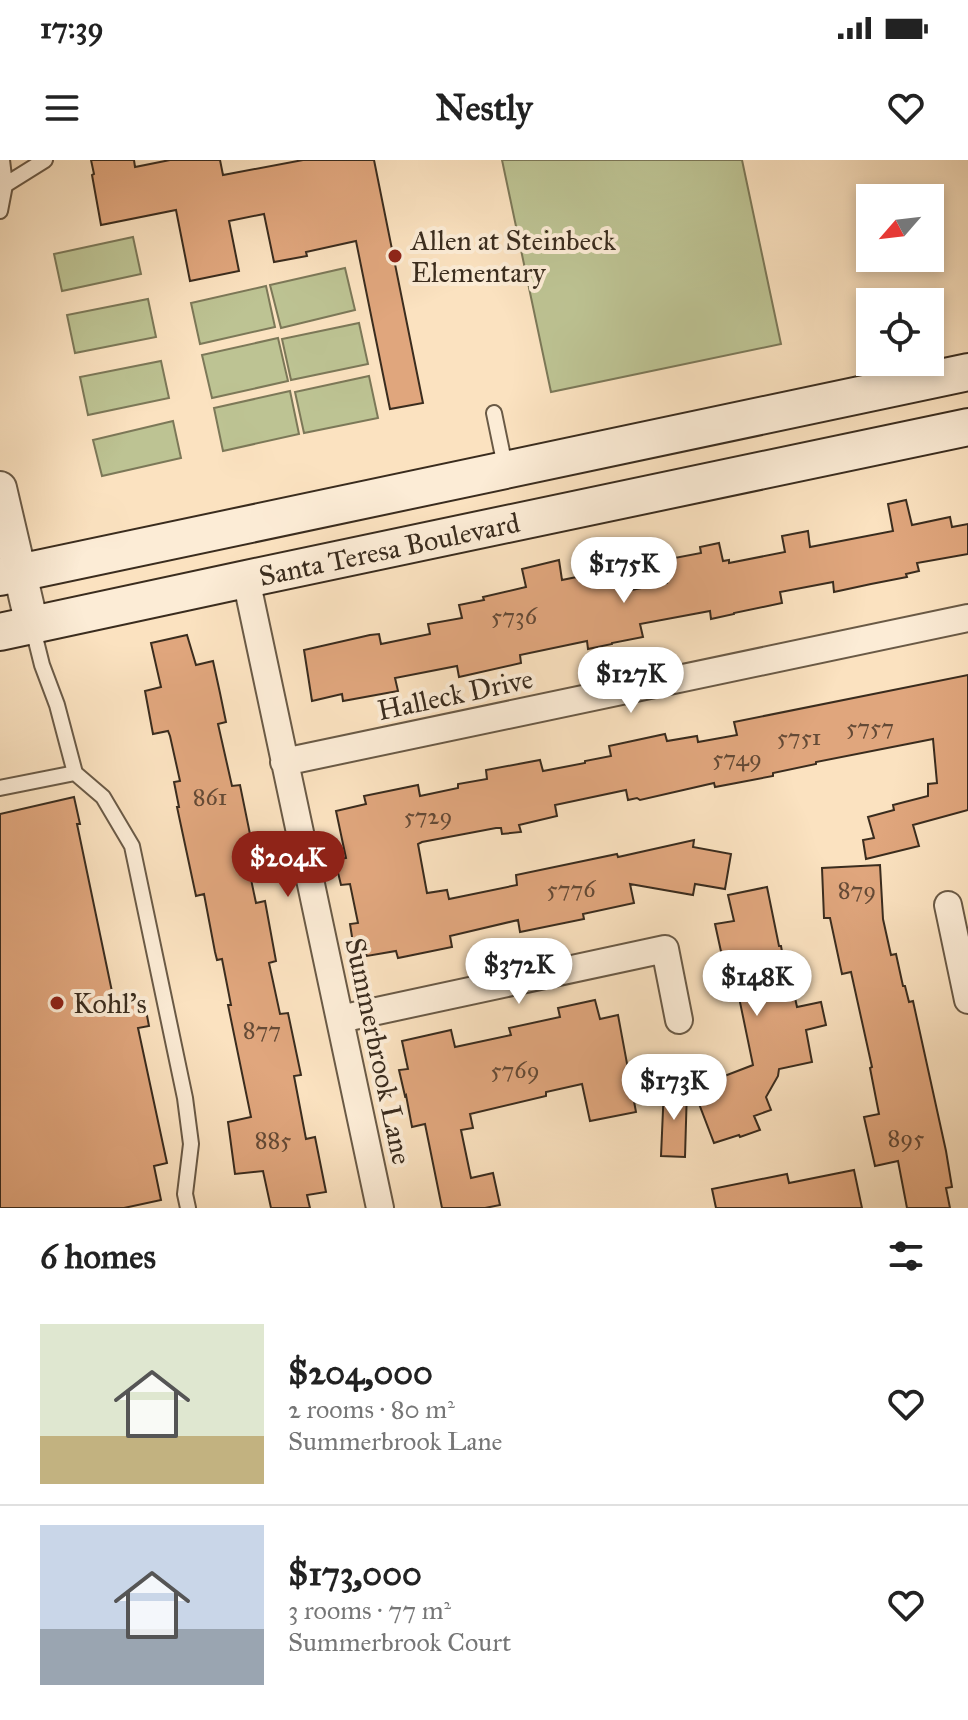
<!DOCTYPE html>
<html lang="en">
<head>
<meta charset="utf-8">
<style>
  body { margin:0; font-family:"IM FELL Great Primer",serif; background:#f6f6f6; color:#222; height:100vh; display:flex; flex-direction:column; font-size:30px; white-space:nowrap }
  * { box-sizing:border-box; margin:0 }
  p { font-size:26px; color:#767676 }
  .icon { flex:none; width:44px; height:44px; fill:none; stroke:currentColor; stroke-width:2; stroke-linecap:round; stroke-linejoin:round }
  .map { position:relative; height:1048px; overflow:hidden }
  .panel { display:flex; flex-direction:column; background:#fff; flex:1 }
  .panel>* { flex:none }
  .needle { width:52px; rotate:242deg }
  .buttons { position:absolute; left:856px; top:24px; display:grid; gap:16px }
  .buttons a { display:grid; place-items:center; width:88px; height:88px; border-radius:0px; background:#fff; box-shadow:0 4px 12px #0003; font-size:40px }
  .price { position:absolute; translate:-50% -68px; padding:0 18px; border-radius:28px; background:#fff; color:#222; font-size:26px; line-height:52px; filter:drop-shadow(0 2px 4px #0008) }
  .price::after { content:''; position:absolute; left:50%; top:48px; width:24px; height:18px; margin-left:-12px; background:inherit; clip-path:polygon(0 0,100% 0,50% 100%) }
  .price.current { background:#8f2418; color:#fff }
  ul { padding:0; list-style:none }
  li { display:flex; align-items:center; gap:24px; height:200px; padding:0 40px }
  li+li { border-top:2px solid #e0e0e0 }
  li span { display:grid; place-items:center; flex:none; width:224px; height:160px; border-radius:0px; color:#555 }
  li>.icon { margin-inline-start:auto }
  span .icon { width:96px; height:96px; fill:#fffc; stroke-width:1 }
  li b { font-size:34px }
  h2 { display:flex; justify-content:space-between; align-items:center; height:96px; padding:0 40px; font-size:34px }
  .status { display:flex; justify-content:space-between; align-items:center; height:56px; padding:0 40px; background:#fff; direction:ltr }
  .status svg { height:22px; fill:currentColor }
  header { display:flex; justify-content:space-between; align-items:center; height:104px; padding:0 40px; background:#fff; font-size:36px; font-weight:700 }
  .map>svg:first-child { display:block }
  .green { fill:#bdc393; stroke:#7c7858; stroke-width:2 }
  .building { fill:#e0a67d; stroke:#3a2c1e; stroke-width:2 }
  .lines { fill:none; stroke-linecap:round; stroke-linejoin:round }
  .service-casing { stroke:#6a5a46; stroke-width:18 }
  .minor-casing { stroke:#6a5a46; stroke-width:30 }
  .tertiary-casing { stroke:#6a5a46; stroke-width:36 }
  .secondary-casing { stroke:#3a2c1e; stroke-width:40 }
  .service { stroke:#fcecd6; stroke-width:14 }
  .minor { stroke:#fcecd6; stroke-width:26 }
  .tertiary { stroke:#fcecd6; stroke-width:32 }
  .secondary { stroke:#fcecd6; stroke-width:36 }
  .poi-dot { fill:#8f2418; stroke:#fcecd6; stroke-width:3 }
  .labels { text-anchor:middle; stroke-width:8; stroke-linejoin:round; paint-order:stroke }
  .number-label { font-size:24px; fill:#644a36 }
  .poi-label { font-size:28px; fill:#3a2c1e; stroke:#fcecd6; text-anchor:start }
  .street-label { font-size:28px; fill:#3a2c1e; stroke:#fcecd6 }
</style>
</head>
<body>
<div class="status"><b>17:39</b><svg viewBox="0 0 49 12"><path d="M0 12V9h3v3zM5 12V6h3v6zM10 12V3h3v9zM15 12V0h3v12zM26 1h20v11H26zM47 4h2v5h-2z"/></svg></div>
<header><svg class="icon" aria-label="menu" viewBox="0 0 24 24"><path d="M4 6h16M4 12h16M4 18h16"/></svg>Nestly<svg class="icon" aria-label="heart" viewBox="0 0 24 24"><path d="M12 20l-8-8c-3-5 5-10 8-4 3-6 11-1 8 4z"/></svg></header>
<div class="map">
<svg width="968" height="1048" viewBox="0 0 968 1048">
  <rect width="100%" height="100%" fill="#fbe2c0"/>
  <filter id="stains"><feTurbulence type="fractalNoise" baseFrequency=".0025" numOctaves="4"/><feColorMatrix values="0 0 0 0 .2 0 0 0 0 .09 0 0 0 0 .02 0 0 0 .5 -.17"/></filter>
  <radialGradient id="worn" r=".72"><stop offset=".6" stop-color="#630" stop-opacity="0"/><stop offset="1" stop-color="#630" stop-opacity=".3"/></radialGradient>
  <path class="green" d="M502 0H742L781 184 551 232Z
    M133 77 141 114 62 131 54 94Z
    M345 108 355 150 281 168 270 125Z
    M266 126 275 167 200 184 191 143Z
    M148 139 156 177 75 193 67 155Z
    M359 163 368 204 291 220 282 179Z
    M278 178 288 221 212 238 202 195Z
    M161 201 169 238 88 255 80 217Z
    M369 216 378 258 304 273 295 232Z
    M290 231 299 274 223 291 214 248Z
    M173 261 181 298 102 316 93 280Z"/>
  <path class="building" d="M91 0H134L135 7 170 0H220L223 15 303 0H374L423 243 390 249 356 81 306 92 307 96 274 102 264 54 229 61 239 111 190 121 176 50 101 65 92 15 94 14Z
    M906 340 912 365 950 357 952 367 968 364V394L917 403 919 411 906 414 907 417 871 424 834 432 833 422 780 432 782 443 734 453V454L711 459 710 451 640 464 643 477 612 483V484L588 489 587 481 520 495 521 503 459 517 457 506 395 518 398 531 343 541 342 534 312 541 304 490 370 475 379 474 381 484 430 474 428 464 462 458 459 445 484 440 483 437 526 427 522 409 559 400 562 420 596 413 599 425 624 421 626 431 667 423 664 400 701 393 700 387 719 383 723 401 729 400V403L785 392 782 376 808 371 810 387 893 371 888 344Z
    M187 475 196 505 213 501 220 533 226 562 218 564 232 626 240 625 251 679 243 681 256 743 265 741 276 801 269 803 280 854 288 853 301 915 294 916 306 979 315 977 326 1032 307 1035 310 1048H271L263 1011 235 1014 228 962 251 957 228 845H231L222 799 217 800 215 792 204 734 196 736 177 647H179L174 622 180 621 170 576 168 571 153 574 145 531 161 527 151 483Z
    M968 515V650L913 665 919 686 866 699 863 680 874 678 868 657 894 650 893 645 928 636V624L937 623 933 579 816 602V604L773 613V616L715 627 714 623 640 640 637 638 628 640 626 630 555 645 557 656 519 665 521 672 502 674 501 668H496L422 682 418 684 427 733 447 730 449 739 517 725 516 715 617 694 618 697 694 680 693 687 731 694 725 729 695 724 693 735 630 724 634 743 583 754 584 759 520 772 518 760 450 776 452 787 398 798 396 791 367 796 366 794 355 796 350 764 358 763 350 724 341 725 335 700 346 698 336 651 366 644 364 636 418 625 420 636 458 628V624L487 619 486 610 540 600 543 611 585 603V601L611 596 609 586 665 574 667 581 697 576 698 582 737 575 734 562Z
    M74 637 80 664H77L115 846 144 840 149 866 138 868 167 1003 154 1006 161 1040 124 1048H0V654Z
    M880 705 883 759 891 795 896 794 903 826H905L909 842 913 841 946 991 952 1027 946 1028 950 1048H907L898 1001 875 1006 864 957 879 954 870 908 872 907 851 812 842 814 830 758H824L822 708Z
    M767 727 779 786H781L783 797 786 796 797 847 821 842 826 865 806 870 812 902 779 909 778 916 766 937 771 950 754 956 760 970 740 977 739 975 714 983 693 928 753 905 735 818 727 819 715 764 734 761 728 735Z
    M595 840 600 859 618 855 636 952 590 961 582 924 546 932V936L470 954 473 968 461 970 471 1018 493 1013 500 1045 485 1048H442L425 964 412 967 406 935 405 936 399 910 408 909 402 881 451 870 455 887 511 875 509 868 560 857 558 848Z
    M664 927 687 928 685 997 661 996Z
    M854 1010 862 1048H716L712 1029 787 1014 789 1023Z"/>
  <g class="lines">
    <defs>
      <path id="service" d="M5 25 45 0
        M0 51 5 25 2 0
        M914 141V142
        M494 253 506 311
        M75 613 103 637 132 686 185 938 191 984 185 1034 188 1048
        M0 628 75 613 57 545 42 505 32 465"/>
      <path id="minor" d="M246 419 380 1048
        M284 602 968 458
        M948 745 968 840
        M340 859 665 789 679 860"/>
      <path id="tertiary" d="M0 328 32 465"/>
      <g id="secondary">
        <path d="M0 417 968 212"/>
        <path id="s1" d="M0 472 246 419 968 267"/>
      </g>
    </defs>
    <use href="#service" class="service-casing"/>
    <use href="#minor" class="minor-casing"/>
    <use href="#tertiary" class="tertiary-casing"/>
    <use href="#secondary" class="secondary-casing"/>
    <use href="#service" class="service"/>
    <use href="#minor" class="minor"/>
    <use href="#tertiary" class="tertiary"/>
    <use href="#secondary" class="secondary"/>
  </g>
  <g class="poi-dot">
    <circle cx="395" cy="96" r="8"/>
    <circle cx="57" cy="843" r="8"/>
  </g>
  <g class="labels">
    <g class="number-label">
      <text x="514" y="464">5736</text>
      <text x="870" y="575">5757</text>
      <text x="799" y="585">5751</text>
      <text x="737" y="606">5749</text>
      <text x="210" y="645">861</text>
      <text x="428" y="664">5729</text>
      <text x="571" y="737">5776</text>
      <text x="857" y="738">879</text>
      <text x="262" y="878">877</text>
      <text x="515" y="918">5769</text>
      <text x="906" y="986">895</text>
      <text x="273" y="988">885</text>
    </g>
    <g class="poi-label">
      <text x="411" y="90">Allen at Steinbeck<tspan x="411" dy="32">Elementary</tspan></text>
      <text x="73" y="853">Kohl's</text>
    </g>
    <g class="street-label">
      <text dy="10" stroke="none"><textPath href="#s1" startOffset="398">Santa Teresa Boulevard</textPath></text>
      <text transform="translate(455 534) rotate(-12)" y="10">Halleck Drive</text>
      <text transform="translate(379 891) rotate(78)" y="10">Summerbrook Lane</text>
    </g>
  </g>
  <rect width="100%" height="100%" filter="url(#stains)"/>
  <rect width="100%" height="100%" fill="url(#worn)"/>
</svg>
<div class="buttons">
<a><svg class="needle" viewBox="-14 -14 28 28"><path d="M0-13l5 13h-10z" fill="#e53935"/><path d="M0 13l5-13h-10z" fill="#767676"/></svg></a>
<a><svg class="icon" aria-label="locate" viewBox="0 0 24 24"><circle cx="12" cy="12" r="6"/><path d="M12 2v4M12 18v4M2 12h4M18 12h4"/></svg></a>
</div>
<b class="price" style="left:624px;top:445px">$175K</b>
<b class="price" style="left:631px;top:555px">$127K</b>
<b class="price current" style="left:288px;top:739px">$204K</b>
<b class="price" style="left:519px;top:846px">$372K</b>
<b class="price" style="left:757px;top:858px">$148K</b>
<b class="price" style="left:674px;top:962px">$173K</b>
</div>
<section class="panel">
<h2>6 homes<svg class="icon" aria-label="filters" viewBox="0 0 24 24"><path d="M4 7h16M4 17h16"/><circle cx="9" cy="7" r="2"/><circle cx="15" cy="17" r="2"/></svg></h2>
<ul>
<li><span style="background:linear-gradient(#dfe7d0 70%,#c2b280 0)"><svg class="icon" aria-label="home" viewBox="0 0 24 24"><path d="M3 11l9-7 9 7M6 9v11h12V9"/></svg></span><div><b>$204,000</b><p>2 rooms · 80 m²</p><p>Summerbrook Lane</p></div><svg class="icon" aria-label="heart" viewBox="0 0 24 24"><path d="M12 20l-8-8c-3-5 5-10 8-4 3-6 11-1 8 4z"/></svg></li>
<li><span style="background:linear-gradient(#c9d6e8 65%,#9aa5b1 0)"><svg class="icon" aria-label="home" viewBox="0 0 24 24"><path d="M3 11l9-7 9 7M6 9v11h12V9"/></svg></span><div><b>$173,000</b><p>3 rooms · 77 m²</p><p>Summerbrook Court</p></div><svg class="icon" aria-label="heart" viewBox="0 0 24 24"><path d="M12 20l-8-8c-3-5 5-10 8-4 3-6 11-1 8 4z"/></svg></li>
</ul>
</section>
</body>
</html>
